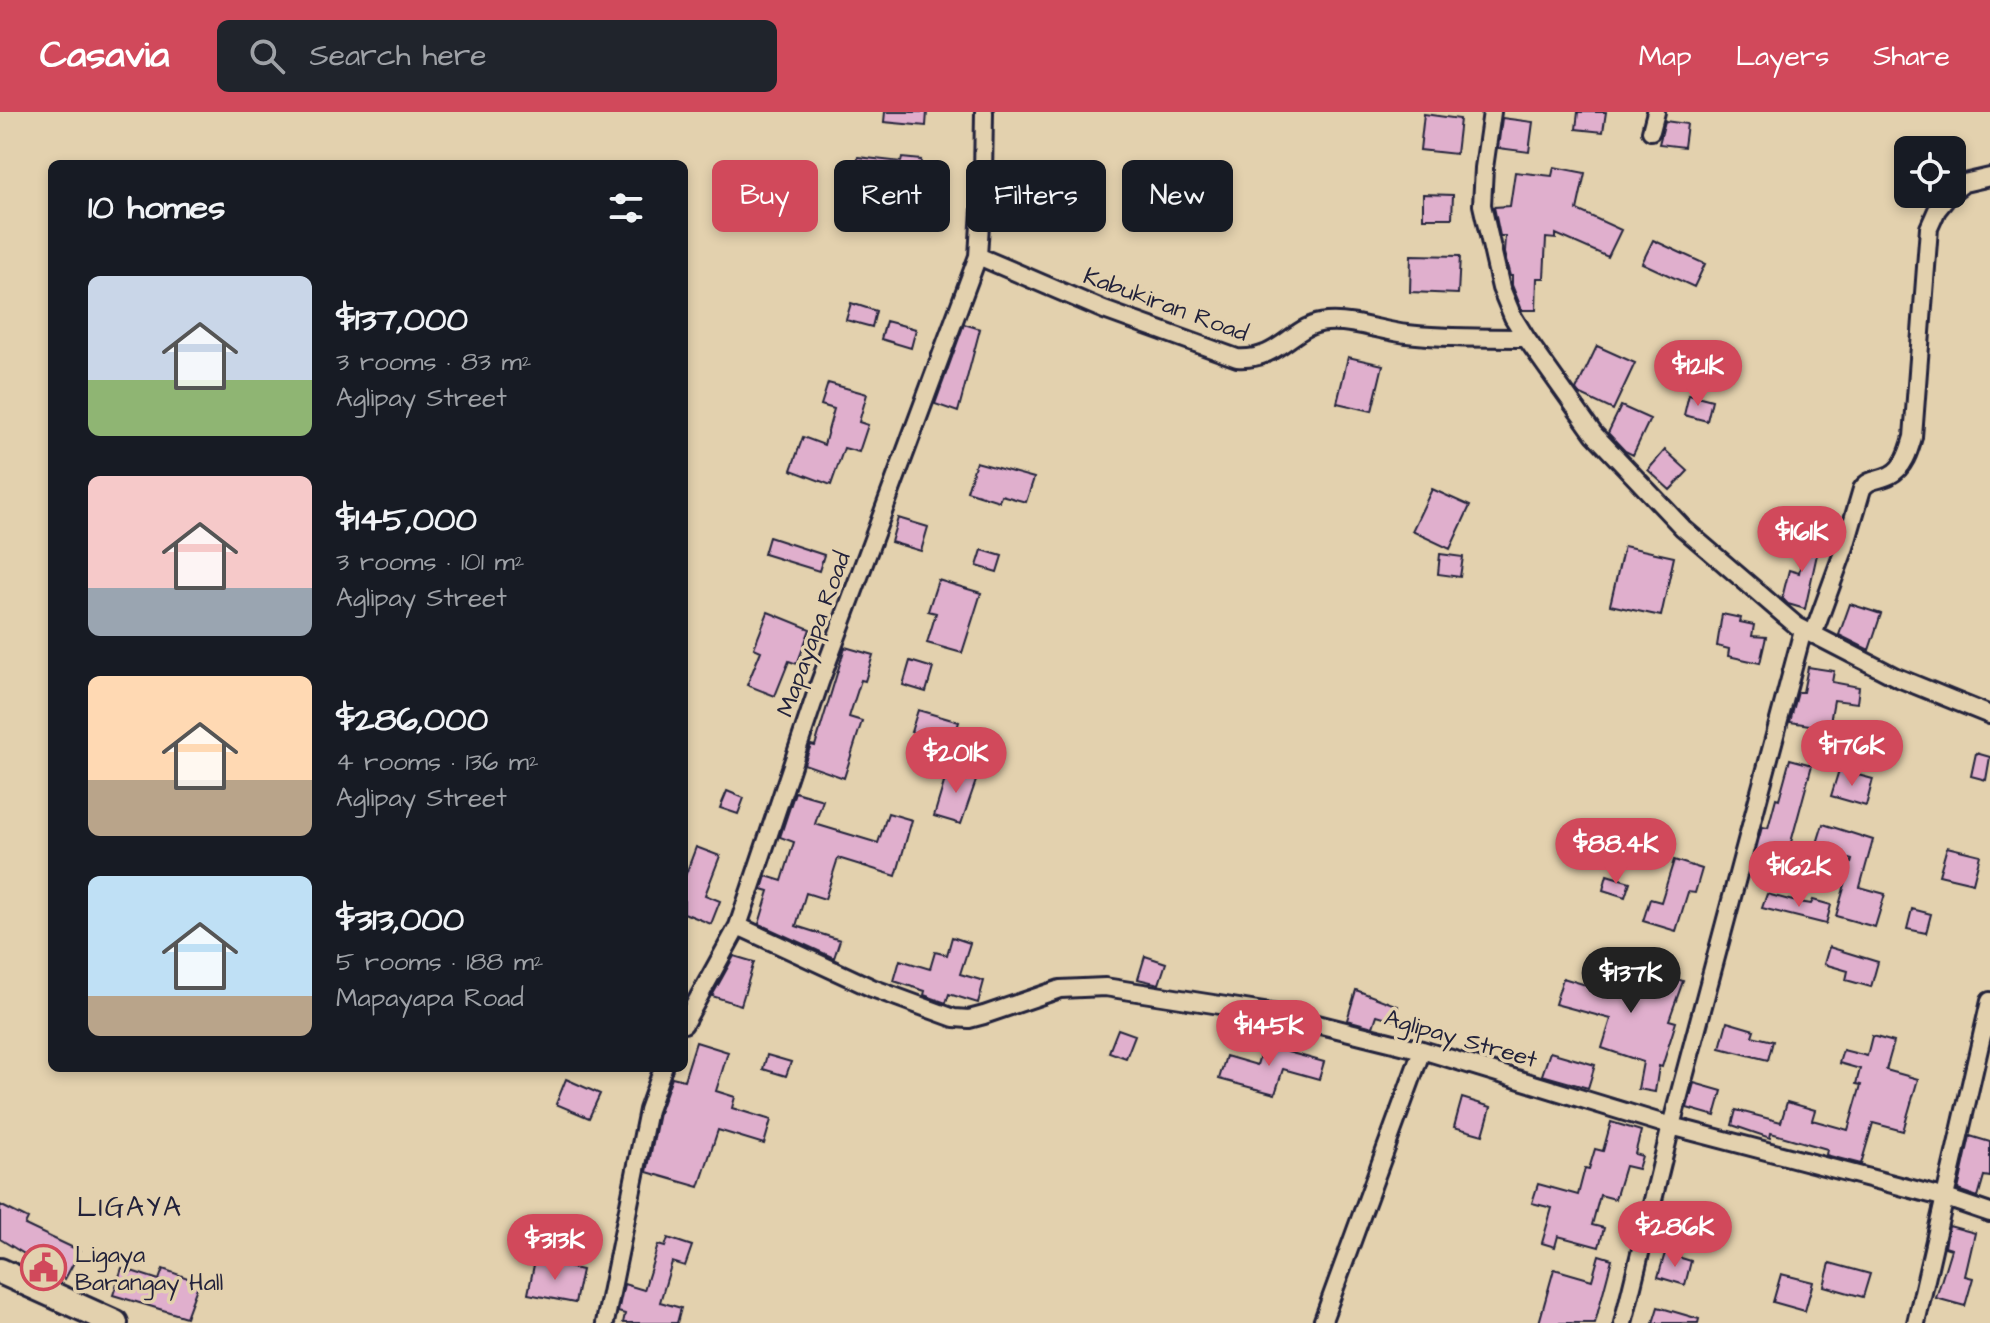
<!DOCTYPE html>
<html lang="en">
<head>
<meta charset="utf-8">
<style>
  body { margin:0; font-family:"Architects Daughter",sans-serif; background:#20242c; color:#f1f3f6; height:100vh; display:flex; flex-direction:column; font-size:30px; white-space:nowrap }
  * { box-sizing:border-box; margin:0 }
  p { font-size:26px; color:#9ea1a6 }
  .icon { flex:none; width:44px; height:44px; fill:none; stroke:currentColor; stroke-width:2; stroke-linecap:round; stroke-linejoin:round }
  .map { position:relative; flex:1; overflow:hidden }
  .side { position:absolute; left:48px; top:48px; width:640px; height:912px; display:flex; flex-direction:column; background:#171b24; border-radius:12px; box-shadow:0 4px 12px #0003 }
  .side>* { flex:none }
  .guide { position:absolute; left:712px; top:48px; width:760px; height:72px; display:flex; gap:16px }
  .tools { position:absolute; left:1894px; top:24px; display:grid; gap:16px }
  .tools a { display:grid; place-items:center; width:72px; height:72px; border-radius:12px; background:#171b24; box-shadow:0 4px 12px #0003; font-size:40px }
  .price { position:absolute; translate:-50% -68px; padding:0 18px; border-radius:28px; background:#d1495b; color:#fff; font-size:26px; line-height:52px; filter:drop-shadow(0 2px 4px #0008) }
  .price::after { content:''; position:absolute; left:50%; top:48px; width:24px; height:18px; margin-left:-12px; background:inherit; clip-path:polygon(0 0,100% 0,50% 100%) }
  .price.active { background:#222; color:#fff }
  ul { padding:0; list-style:none }
  li { display:flex; align-items:center; gap:24px; height:200px; padding:0 40px }
  li span { display:grid; place-items:center; flex:none; width:224px; height:160px; border-radius:12px; color:#555 }
  li>.icon { margin-inline-start:auto }
  span .icon { width:96px; height:96px; fill:#fffc; stroke-width:1 }
  li b { font-size:34px }
  h2 { display:flex; justify-content:space-between; align-items:center; height:96px; padding:0 40px; font-size:34px }
  .chip { padding:0 28px; border-radius:12px; background:#171b24; box-shadow:0 4px 12px #0003; font-size:28px; line-height:72px }
  .chip.active { background:#d1495b; color:#fff }
  header { display:flex; align-items:center; gap:48px; box-sizing:border-box; height:112px; padding:0 40px; background:#d1495b; color:#fff }
  header strong { font-size:38px }
  nav { display:flex; gap:44px; margin-inline-start:auto; font-size:28px }
  .search { width:560px; height:72px; background:#20242c; display:flex; align-items:center; gap:20px; box-sizing:border-box; padding:0 28px; border-radius:12px; color:#9ea1a6; font-size:30px }
  .map>svg:first-child { display:block }
  .building { fill:#e0afcd; stroke:#22223b; stroke-width:2 }
  .lines { fill:none; stroke-linecap:round; stroke-linejoin:round }
  .minor-casing { stroke:#22223b; stroke-width:22 }
  .secondary-casing { stroke:#22223b; stroke-width:30 }
  .minor { stroke:#e3d1ae; stroke-width:16 }
  .secondary { stroke:#e3d1ae; stroke-width:24 }
  .labels { text-anchor:middle; stroke-width:7; stroke-linejoin:round; paint-order:stroke }
  .street-label { font-size:24px; fill:#22223b; stroke:#e3d1ae }
  .poi-label { font-size:24px; fill:#22223b; stroke:#e3d1ae; text-anchor:start }
  .quarter-label { font-size:28px; letter-spacing:2px; fill:#22223b; stroke:#e3d1ae }
</style>
</head>
<body>
<header>
<strong>Casavia</strong>
<div class="search"><svg class="icon" aria-label="search" viewBox="0 0 24 24"><circle cx="10" cy="10" r="6"/><path d="M15 15l6 6"/></svg>Search here</div>
<nav><a>Map</a><a>Layers</a><a>Share</a></nav>
</header>
<div class="map">
<svg width="1990" height="1211" viewBox="0 0 1990 1211">
  <rect width="100%" height="100%" fill="#e3d1ae"/>
  <filter id="ink" filterUnits="userSpaceOnUse"><feTurbulence type="fractalNoise" baseFrequency=".0125" numOctaves="2"/><feDisplacementMap in="SourceGraphic" scale="16" xChannelSelector="R" yChannelSelector="G"/><feConvolveMatrix kernelMatrix="1 2 1 2 8 2 1 2 1" color-interpolation-filters="sRGB"/></filter>
  <g filter="url(#ink)">
    <path class="building" d="M885 0H927L926 14 884 10Z
      M1578 0H1606L1603 20 1576 17Z
      M1424 2 1460 7 1456 42 1420 38Z
      M1502 6 1533 10 1529 40 1498 36Z
      M1665 9 1687 12 1684 35 1659 32Z
      M858 45 901 50 902 46 921 48 919 65 915 64 911 97 884 94 886 76 855 73Z
      M1554 55 1585 61 1577 98 1621 118 1608 145 1556 122V127L1546 126 1544 166H1537L1536 198H1522L1512 173V164H1510L1504 141 1505 124H1500L1494 95 1510 94 1515 60 1552 64Z
      M1423 82 1453 83 1452 106H1423Z
      M1653 128 1705 152 1694 175 1642 151Z
      M1411 143 1460 144 1458 182 1410 180Z
      M851 191 876 199 872 215 846 208Z
      M886 209 916 217 911 236 881 227Z
      M964 212 980 217 958 300 935 292Z
      M1597 234 1635 251 1613 298 1579 282 1576 278Z
      M1348 245 1383 253 1372 299 1337 291Z
      M828 271 867 282 859 310 868 313 859 340 844 336 831 373 791 358 803 325 824 333 834 297 821 293Z
      M1689 282 1712 288 1707 309 1684 303Z
      M1621 294 1650 307 1633 343 1625 339 1608 321Z
      M1665 338 1688 359 1670 378 1648 358Z
      M976 350 1034 366 1026 390 1001 383 999 389 967 379Z
      M1432 377 1470 394 1450 437 1412 419Z
      M898 406 928 415 921 439 891 430Z
      M1806 421 1821 424 1805 497 1788 492 1782 486 1789 458 1799 461Z
      M769 425 824 443 819 459 764 442Z
      M1624 434 1674 445 1661 504 1610 493Z
      M982 438 1002 444 997 460 977 454Z
      M1440 442 1463 445 1460 465 1438 462Z
      M938 468 981 481 962 541 927 531 936 501 928 499Z
      M1850 492 1881 502 1869 538 1839 523Z
      M768 500 810 517 797 552 789 549 775 584 747 573 761 539 754 536Z
      M1722 502 1741 506 1740 510 1754 513 1752 524 1766 525 1760 551 1728 544 1729 537 1717 534Z
      M845 535 873 543 865 569 861 568 849 605 862 609 844 666 804 652 811 633 815 634Z
      M910 549 933 556 926 580 903 573Z
      M1808 555 1834 559 1832 570 1859 575 1857 591 1834 588 1829 616 1790 610 1798 580H1803Z
      M918 598 959 610 952 632 911 620Z
      M1976 641 1990 645 1986 668 1971 664Z
      M1790 647 1812 653 1784 756 1753 748 1762 715 1768 716 1776 686 1779 687Z
      M949 654 978 663 961 712 934 704Z
      M1839 658 1873 667 1866 694 1831 684Z
      M727 679 744 686 738 702 720 696Z
      M795 680 823 688 815 712 878 731 888 701 912 708 896 764 838 746 825 787 806 781 796 814 840 828 834 846 759 812 769 779 762 777 766 764 782 769 794 730 780 725Z
      M1823 712 1873 728 1860 775 1885 782 1875 815 1836 804 1852 748 1815 738Z
      M696 735 720 744 705 783 720 789 711 812 684 801V767Z
      M1947 735 1980 743 1973 771 1939 763Z
      M1674 748 1702 757 1695 781 1688 780 1676 819 1643 809 1650 787 1661 790Z
      M1607 763 1630 770 1625 785 1603 778Z
      M1767 782 1793 789 1811 792 1813 788 1831 793 1826 812 1762 796Z
      M1912 797 1931 802 1926 821 1907 817Z
      M952 825 970 831 960 862 984 869 978 891 949 882 946 891 924 883 925 879 894 869 900 848 930 857 935 840 947 843Z
      M1829 835 1878 850 1871 875 1846 868 1848 859 1824 852Z
      M734 844 754 850 741 893 712 884Z
      M1145 844 1166 851 1159 872 1138 867Z
      M1644 855 1683 869 1669 908 1676 910 1662 955 1659 954 1655 980 1638 977 1643 950 1602 936 1611 907 1555 892 1563 866 1596 876 1603 856 1639 868Z
      M1356 878 1398 894 1394 908 1377 903 1373 915 1347 908Z
      M1727 910 1754 918 1752 924 1773 929 1768 948 1720 936Z
      M1118 917 1135 923 1126 946 1109 940Z
      M1872 924 1894 930 1886 958 1918 967 1903 1019 1873 1011 1861 1052 1826 1043 1827 1037 1771 1021 1770 1026 1732 1013 1736 998 1781 1010 1787 990 1815 998 1812 1008 1848 1018 1861 973 1856 972 1860 957 1839 951 1843 938 1867 944Z
      M1264 929 1290 936 1288 940 1324 950 1319 967 1283 957 1275 982 1219 967 1226 944 1257 953Z
      M696 930 728 940 716 979 735 985 732 996 771 1008 764 1032 718 1018 699 1075 647 1060 659 1001 672 965 684 968Z
      M1550 940 1595 953 1588 976 1542 963Z
      M767 943 791 950 786 964 763 957Z
      M566 967 600 982 589 1006 556 992Z
      M1694 971 1722 979 1715 1004 1687 996Z
      M1462 986 1491 995 1483 1023 1454 1015Z
      M1611 1010 1641 1019 1635 1042 1642 1044 1638 1057 1625 1054 1615 1087 1600 1083 1592 1113 1604 1116 1599 1135 1558 1124 1555 1135 1542 1131 1552 1096 1532 1091 1538 1072 1578 1083 1585 1056 1589 1057 1595 1037 1603 1039Z
      M1970 1024 1990 1030V1065L1984 1064 1978 1085 1958 1078Z
      M0 1093 28 1107 25 1113 80 1139 65 1167 0 1127Z
      M1949 1114 1975 1121 1965 1164 1973 1166 1965 1194 1936 1186 1951 1137 1945 1135Z
      M668 1126 692 1134 685 1154 672 1150 660 1190 681 1196 677 1211H623L625 1202 618 1200 624 1172 644 1178 658 1133 665 1135Z
      M1665 1141 1691 1149 1685 1173 1658 1165Z
      M1599 1143 1612 1147 1595 1211H1539L1554 1157 1592 1168Z
      M535 1148 582 1158 575 1191 528 1182Z
      M1830 1151 1870 1162 1863 1185 1824 1174Z
      M122 1156 159 1168 163 1157 199 1170 186 1205 113 1183Z
      M1781 1162 1813 1170 1805 1199 1773 1190Z
      M1658 1195 1699 1207 1698 1211H1653Z"/>
    <g class="lines">
      <defs>
        <path id="minor" d="M1492 0 1484 56 1482 93 1501 176 1513 205 1526 226 1594 322 1683 416 1797 514 1896 565 1990 603
          M1651 19 1656 0
          M1952 80 1964 71 1990 65
          M978 144 1104 198 1237 246C1281 249 1292 212 1327 210 1354 208 1381 219 1407 222 1446 227 1487 225 1526 226
          M1813 523 1845 435 1862 377C1869 366 1879 369 1890 363 1904 356 1909 339 1913 325L1929 116 1937 98 1950 82
          M738 814 872 876 954 906 969 907 984 903 1060 877 1105 875 1277 902 1422 938 1671 1014 1946 1086 1990 1101
          M684 912 738 814 820 570 978 144 983 65 984 0
          M605 1211 648 998 663 956
          M1322 1211 1422 938
          M1623 1211 1671 1014 1803 518
          M1916 1211 1990 889"/>
        <path id="secondary" d="M0 1159 115 1211"/>
      </defs>
      <use href="#minor" class="minor-casing"/>
      <use href="#secondary" class="secondary-casing"/>
      <use href="#minor" class="minor"/>
      <use href="#secondary" class="secondary"/>
    </g>
  </g>
  <defs>
    <symbol id="civic-ring" viewBox="-11 -11 22 22"><circle r="9.5" fill="#e3d1ae" stroke="#d1495b" stroke-width="1.5"/><path d="M-.6-6.5H3V-4.5H.6V-3L4-1V1h2V6H-6V1h2V-1L-.6-3ZM-1.2 2.5V6h2.4V2.5Z" fill="#d1495b"/></symbol>
  </defs>
  <g fill-rule="evenodd">
    <use href="#civic-ring" x="18" y="1130" width="51" height="51"/>
  </g>
  <g class="labels">
    <g class="street-label">
      <text transform="translate(1166 192) rotate(20)" y="8">Kabukiran Road</text>
      <text transform="translate(813 522) rotate(-70)" y="8">Mapayapa Road</text>
      <text transform="translate(1461 926) rotate(16)" y="8">Aglipay Street</text>
    </g>
    <g class="poi-label">
      <text x="75" y="1150">Ligaya<tspan x="75" dy="28">Barangay Hall</tspan></text>
    </g>
    <g class="quarter-label">
      <text x="130" y="1104">LIGAYA</text>
    </g>
  </g>
</svg>
<div class="tools">
<a><svg class="icon" aria-label="locate" viewBox="0 0 24 24"><circle cx="12" cy="12" r="6"/><path d="M12 2v4M12 18v4M2 12h4M18 12h4"/></svg></a>
</div>
<b class="price" style="left:1698px;top:296px">$121K</b>
<b class="price" style="left:1802px;top:462px">$161K</b>
<b class="price" style="left:1852px;top:676px">$176K</b>
<b class="price" style="left:956px;top:683px">$201K</b>
<b class="price" style="left:1616px;top:774px">$88.4K</b>
<b class="price" style="left:1799px;top:797px">$162K</b>
<b class="price active" style="left:1631px;top:903px">$137K</b>
<b class="price" style="left:1269px;top:956px">$145K</b>
<b class="price" style="left:1675px;top:1157px">$286K</b>
<b class="price" style="left:555px;top:1170px">$313K</b>
<div class="guide">
<a class="chip active">Buy</a>
<a class="chip">Rent</a>
<a class="chip">Filters</a>
<a class="chip">New</a>
</div>
<section class="side">
<h2>10 homes<svg class="icon" aria-label="filters" viewBox="0 0 24 24"><path d="M4 7h16M4 17h16"/><circle cx="9" cy="7" r="2"/><circle cx="15" cy="17" r="2"/></svg></h2>
<ul>
<li><span style="background:linear-gradient(#c9d6e8 65%,#8fb573 0)"><svg class="icon" aria-label="home" viewBox="0 0 24 24"><path d="M3 11l9-7 9 7M6 9v11h12V9"/></svg></span><div><b>$137,000</b><p>3 rooms · 83 m²</p><p>Aglipay Street</p></div></li>
<li><span style="background:linear-gradient(#f6c9c9 70%,#9aa5b1 0)"><svg class="icon" aria-label="home" viewBox="0 0 24 24"><path d="M3 11l9-7 9 7M6 9v11h12V9"/></svg></span><div><b>$145,000</b><p>3 rooms · 101 m²</p><p>Aglipay Street</p></div></li>
<li><span style="background:linear-gradient(#ffd9b3 65%,#b9a48a 0)"><svg class="icon" aria-label="home" viewBox="0 0 24 24"><path d="M3 11l9-7 9 7M6 9v11h12V9"/></svg></span><div><b>$286,000</b><p>4 rooms · 136 m²</p><p>Aglipay Street</p></div></li>
<li><span style="background:linear-gradient(#bfe0f5 75%,#b9a48a 0)"><svg class="icon" aria-label="home" viewBox="0 0 24 24"><path d="M3 11l9-7 9 7M6 9v11h12V9"/></svg></span><div><b>$313,000</b><p>5 rooms · 188 m²</p><p>Mapayapa Road</p></div></li>
</ul>
</section>
</div>
</body>
</html>
